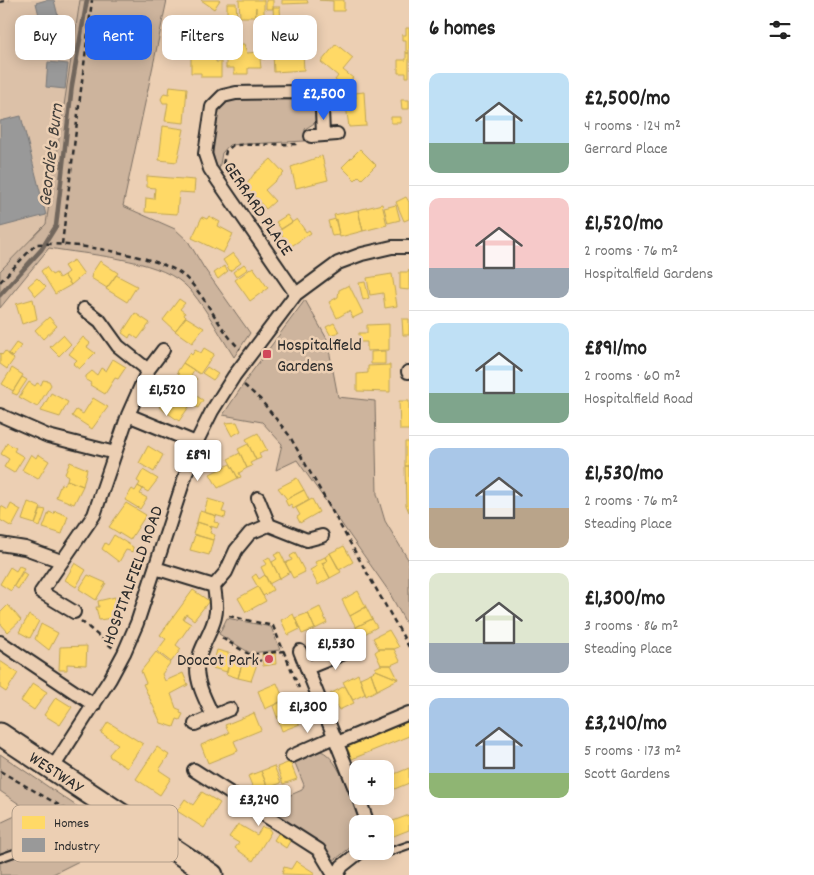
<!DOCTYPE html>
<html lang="en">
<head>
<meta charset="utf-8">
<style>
  body { margin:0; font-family:Dekko,sans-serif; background:#f6f6f6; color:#222; height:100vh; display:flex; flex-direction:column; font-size:19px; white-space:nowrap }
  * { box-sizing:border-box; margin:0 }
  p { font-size:16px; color:#767676 }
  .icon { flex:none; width:28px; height:28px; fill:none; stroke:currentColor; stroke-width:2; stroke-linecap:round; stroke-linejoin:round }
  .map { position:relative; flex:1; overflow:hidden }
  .details { display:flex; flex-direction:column; background:#fff; width:405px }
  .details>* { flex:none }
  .top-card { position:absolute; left:15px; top:15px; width:319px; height:45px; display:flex; gap:10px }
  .tools { position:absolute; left:349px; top:760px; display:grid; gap:10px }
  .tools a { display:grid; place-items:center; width:45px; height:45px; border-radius:10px; background:#fff; box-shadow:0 2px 12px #0003; font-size:25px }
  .price { position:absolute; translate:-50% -42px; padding:0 11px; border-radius:5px; background:#fff; color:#222; font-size:16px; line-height:32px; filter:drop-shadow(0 1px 2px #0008) }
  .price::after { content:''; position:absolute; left:50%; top:30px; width:15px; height:11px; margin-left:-8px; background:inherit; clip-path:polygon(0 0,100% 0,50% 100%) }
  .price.active { background:#2563eb; color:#fff }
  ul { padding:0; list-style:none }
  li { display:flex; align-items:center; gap:15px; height:125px; padding:0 20px }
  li+li { border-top:1px solid #e0e0e0 }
  li span { display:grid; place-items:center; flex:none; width:140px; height:100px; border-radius:10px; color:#555 }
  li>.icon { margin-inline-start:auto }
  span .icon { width:60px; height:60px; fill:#fffc; stroke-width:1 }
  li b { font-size:21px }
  h2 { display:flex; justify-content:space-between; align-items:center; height:60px; padding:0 20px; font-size:21px }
  .tag { padding:0 18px; border-radius:10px; background:#fff; box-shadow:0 2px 12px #0003; font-size:18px; line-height:45px }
  .tag.active { background:#2563eb; color:#fff }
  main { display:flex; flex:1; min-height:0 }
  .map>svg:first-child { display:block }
  .built { fill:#dcc1a8 }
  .green { fill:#cdb49d; stroke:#7c7064 }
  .homes { fill:#ffd966; stroke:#bfa554 }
  .industry { fill:#999; stroke:#787878 }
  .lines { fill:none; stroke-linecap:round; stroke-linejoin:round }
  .stream { stroke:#71665c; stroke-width:4.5 }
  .lane-casing { stroke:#2b2b2b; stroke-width:10 }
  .street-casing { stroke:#2b2b2b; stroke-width:16 }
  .primary-casing { stroke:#2b2b2b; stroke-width:25 }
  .path { stroke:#2b2b2b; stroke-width:2.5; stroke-dasharray:5 4; stroke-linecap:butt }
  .lane { stroke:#eccfb3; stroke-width:6 }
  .street { stroke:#eccfb3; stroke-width:12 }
  .primary { stroke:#eccfb3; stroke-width:21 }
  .poi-dot { fill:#d1495b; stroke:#eccfb3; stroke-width:2 }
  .labels { text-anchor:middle; stroke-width:5; stroke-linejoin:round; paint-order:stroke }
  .street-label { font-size:18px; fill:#2b2b2b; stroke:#eccfb3 }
  .poi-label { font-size:18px; fill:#2b2b2b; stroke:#eccfb3; text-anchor:start }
  .water-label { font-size:19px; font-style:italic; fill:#423f3b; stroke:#eccfb3 }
  .key { fill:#eccfb3; stroke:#b29e8a; stroke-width:1 }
  .key-label { font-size:14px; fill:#2b2b2b }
</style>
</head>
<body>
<main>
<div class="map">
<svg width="409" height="875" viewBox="0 0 409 875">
  <rect width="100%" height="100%" fill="#eccfb3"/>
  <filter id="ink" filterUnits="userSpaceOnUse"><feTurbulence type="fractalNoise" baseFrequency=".02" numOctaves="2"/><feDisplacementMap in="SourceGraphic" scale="10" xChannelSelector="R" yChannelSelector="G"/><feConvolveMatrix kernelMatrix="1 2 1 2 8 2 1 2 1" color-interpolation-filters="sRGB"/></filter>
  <g filter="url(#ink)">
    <path class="built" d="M0 0H80L46 224 0 271Z"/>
    <path class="green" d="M80 0H167L123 206 175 229 188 241 204 268 250 333 234 357C221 337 202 300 184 284 154 258 88 255 49 248L0 308V271L46 224Z
      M239 99 306 100 314 107 316 122 305 129V141L229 145 222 153 219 170C210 157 210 125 218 110 222 102 231 100 239 99Z
      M305 300 327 339 338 397 375 401 377 494 385 521 409 561V629L388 590 297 460 276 470 282 444 262 422 223 415 251 373Z
      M227 618 271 627 280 650 250 653 219 634Z
      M321 751C340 758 353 805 360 824H358L357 842 336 859 330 860 322 846 263 807 302 790 304 785 295 763Z
      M0 754 138 848 134 855 95 853 51 875H0V823L28 810 0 791Z"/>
    <path class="homes" d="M201 0H220L214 9Z
      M239 0H264V17H256V7L255 17H240Z
      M266 0H273V9H266Z
      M282 0H307L308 3 282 4Z
      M319 0H344V11H333V1Z
      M227 3H236L237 17 227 18Z
      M273 7H280L281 27H274Z
      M221 19H234V26H221Z
      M258 28H264L265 59H260L261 68H248V74H234V68H226V53H235L234 48H239L240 44H244L247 53 259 52Z
      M265 28H278L279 40H274V51L266 52Z
      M406 28H409V53H406V40H402V35H406Z
      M200 42H216V62H221V77H201V73H191V48H200Z
      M336 44 353 58 343 70 353 78 342 86 335 80 338 76 321 62Z
      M279 49H286V54L303 53 304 70 274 72 273 54H280Z
      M406 53H409V77H406V73H398V60H406Z
      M170 86 187 88 184 123 165 121 168 103H163L161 99 164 93 169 94Z
      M364 92 366 126 349 127 345 98H356L355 93Z
      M401 100H409V109H402Z
      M391 117H401V123H391Z
      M163 126 184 129 177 162 159 160Z
      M360 149 376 165 362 179 359 176 355 180 342 167Z
      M322 156 328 180 296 188 291 167Z
      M271 159 284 173 265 190 275 201 266 209 245 187 254 174Z
      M147 176 195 180 194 193 179 192 177 214 145 212 146 198 154 199 155 188 147 187Z
      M406 197 409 202V219L404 221 396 202Z
      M382 204 387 225 363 231 358 210Z
      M396 205 400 220 388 223 384 208Z
      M358 210 363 231 340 237 334 215Z
      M287 215 292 222 281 229 276 222Z
      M209 216 220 222 218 226 233 234 223 253 192 238 202 217 207 219Z
      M297 219 306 232 309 230 311 233 290 247 279 231Z
      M336 219 339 235 332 236 328 221Z
      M233 253 241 263 230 271 223 260Z
      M74 260 84 274 71 285 64 275 68 272 64 266Z
      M100 261 118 273 107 288 91 278 92 273Z
      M244 264 248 269 236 277 233 272Z
      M224 266 228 271 218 279 214 273Z
      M46 267 52 275 56 273 59 278 64 275 71 285 55 294 41 271Z
      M253 267 268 288 250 301 235 280Z
      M408 270H409V290L400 289V272H409Z
      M392 274 397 306 385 308 383 293 370 295 367 278Z
      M116 275 137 286 127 302 106 289Z
      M37 278 46 287 36 296 28 286Z
      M365 282 369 298 363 300 359 283Z
      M349 285 363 313 353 318 349 311 337 318 329 302 338 297 339 290Z
      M33 299 37 319 22 324 16 304Z
      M179 299 185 303 180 309 185 313 184 315 186 317 175 331 163 320Z
      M135 313 150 323 138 339 131 334 129 338 122 333Z
      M49 317 57 326 43 339 35 330Z
      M186 317 204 328 192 343 175 331Z
      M402 319H409V335H403Z
      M334 323 339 332 331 336 326 327Z
      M389 324V350L367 351V342H359V333H367V325Z
      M63 335 71 344 59 356 50 347Z
      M83 337 90 343 87 347 95 353 79 369 73 364 77 360 69 354Z
      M16 343 21 346 13 357 8 354Z
      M204 348 214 354 200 374 183 363 190 353 192 355 195 350 201 353Z
      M5 351 14 359 7 369 0 364V353L2 355Z
      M385 351V364H371V352Z
      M113 359 126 367 118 379 115 378 105 394 90 385 91 383 86 380V376L92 371 97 375 101 368 106 371Z
      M183 363 194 370 191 375 197 379 190 389 176 380 179 374 177 372Z
      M390 365V392L357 391V374L368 373V366Z
      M207 367 218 374 213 380 202 373Z
      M12 368 23 375 13 391 2 384Z
      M22 377 27 380 17 395 12 393Z
      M43 380 49 381 51 385 37 407 19 397 29 382 35 386 37 383 41 385Z
      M177 384 203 400 198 408 191 404 179 421 159 407Z
      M51 393 68 402 60 417 41 411Z
      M93 398 108 407 92 429 72 416 76 410 83 414Z
      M399 401H409V430H400Z
      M237 422 241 431 232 436 225 423Z
      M258 433 267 450 259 454 261 458 256 460 246 439Z
      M405 442H409V466H405Z
      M7 443 16 448 14 451 24 457 14 473 4 467 9 459 1 454Z
      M248 444 256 460 250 463 252 466 247 468 238 449Z
      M148 446 163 455 154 472 139 463Z
      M240 453 247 468 239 473 241 477 238 478 228 459Z
      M31 454 36 458 38 454 49 461 38 479 22 470Z
      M70 462 87 469 83 486 67 480 68 476 65 474Z
      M230 464 238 478 218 488 210 474Z
      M405 466H409V512L406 505Z
      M143 470 158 479 148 492 138 486 140 483 137 481Z
      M297 478 304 490 287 499 278 488Z
      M67 480 83 486 74 504 56 497 61 484 64 485Z
      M138 486 143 489 140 494 147 498 140 509 125 500 132 489 135 491Z
      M304 490 309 500 293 509 291 504 288 506 285 500Z
      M208 499 225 504 222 512 226 513 225 518 204 512Z
      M312 499 319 512 300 523 297 517 300 515 296 508Z
      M28 502 41 507 35 524 22 520Z
      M126 503 146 515 130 540 109 527Z
      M11 504 21 510 12 527 0 520 1 506 8 510Z
      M41 509 46 510 40 527 35 525Z
      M55 511 68 516 62 534 43 528 49 512 54 514Z
      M200 511 216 516 214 522 219 523 217 528 197 522Z
      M197 522 212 527 210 533 215 535 213 540 193 534Z
      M114 535 133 547V552L126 550 119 562 102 549 105 543 108 545Z
      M195 535 213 540 209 555 190 550Z
      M344 546 353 562 339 570 330 553Z
      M280 552 290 572 280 578 272 562 277 559 274 555Z
      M295 553 305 572 293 578 285 563 292 560 290 556Z
      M330 553 341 572 330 578 322 563 327 561 325 557Z
      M269 557 280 578 269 584 261 567 267 564 264 560Z
      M325 557 327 561 322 563 330 578 318 585 310 570 317 566 315 562Z
      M75 563 86 570 76 587 65 580Z
      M19 566 24 568 11 591 0 584 10 567 16 571Z
      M23 572 27 575 18 589 14 586Z
      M256 574 259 579 265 575 273 590 263 596 252 577Z
      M88 575 106 583 96 600 79 589Z
      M258 587 266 601 246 612 238 598Z
      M193 590 209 601 194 620 186 614 183 619 191 624 176 645 181 649 171 662 157 651 166 639 160 635Z
      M358 591 366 607 350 616 342 600Z
      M115 597 119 617 99 620 96 607H99L98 601Z
      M8 605 21 620 8 632 0 623V613Z
      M320 607 327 623 315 629 308 613Z
      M366 607 372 619 356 627 350 616Z
      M308 613 315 629 302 634 295 618Z
      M293 614 300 629 288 635 281 620Z
      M29 615 39 621 30 638 19 632Z
      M372 619 377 627 361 636 356 627Z
      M41 624 58 633 49 650 35 639Z
      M389 630 399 647 394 649H379L373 638Z
      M87 646 86 665 67 664V670H59L60 647Z
      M379 649H394L400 661 391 665H381L375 652Z
      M217 650 232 654 227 672 212 668Z
      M156 652 170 663 162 674 165 681 183 673 188 685 171 694 176 708 181 710 180 713 183 714 180 720 177 719 174 727 161 723 143 684 146 683 141 671Z
      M275 653 276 664 263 666 262 654Z
      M231 657 243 660 238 678 226 674Z
      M243 660 257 664 251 681 238 678Z
      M0 661 18 673 6 692 0 688Z
      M381 665H391L398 679 376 670 375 668Z
      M376 670 398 679 377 690 371 673Z
      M371 673 377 690 366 696 360 678Z
      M358 674 365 694 353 700 343 682Z
      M33 683 47 692 34 710 21 701Z
      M277 683 284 700 265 709 258 691Z
      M345 686 354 703 339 710 330 694Z
      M293 696 295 702 291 703 293 707 297 705 298 709 277 717 273 706Z
      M56 697 72 707 60 725 44 715Z
      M298 709 300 713 296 715 300 724 282 731 277 717Z
      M254 713 261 730 234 741 238 751 208 763 201 745 229 733 225 725Z
      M409 721V736L352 759 346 745 363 737 364 740Z
      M108 722 143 744 127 768 110 757 109 754 118 744 101 733Z
      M157 747 169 755 159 770 171 778 160 795 136 779Z
      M290 762 297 779 283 784 277 767Z
      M274 766 281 783 268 788 261 771Z
      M409 768V783L385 793V778Z
      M261 771 268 788 255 793 248 776Z
      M202 792 220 803 204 828 177 811 185 799 193 805Z
      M409 815V830L386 839 385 824Z
      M238 824 257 835 262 827 269 829 271 832 253 861 235 848 239 843 229 837Z
      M281 829 293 836 286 848 274 840Z
      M296 861 315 873 313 875 282 874 284 867 291 869Z"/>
    <path class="industry" d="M46 0H54L66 48 48 53 36 3Z
      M48 62 68 64 65 89 46 87Z
      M21 116 46 215 0 227V121Z"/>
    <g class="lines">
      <path class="stream" d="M0 295 41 250 56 226 72 85 87 0"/>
      <defs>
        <path id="lane" d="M382 851 386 853 409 845
          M0 858 117 817"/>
        <path id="street" d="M311 136 337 134
          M296 294 210 169 205 154 212 107 223 96 236 93 302 92 315 98 322 109 323 135
          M84 309 100 321 118 346 148 370
          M408 372H409
          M0 415 48 436 115 453
          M128 415 196 443
          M258 498 269 525
          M0 544 25 548 61 561
          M155 568 214 586
          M74 612 41 592 94 515 128 415 148 370 163 350
          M0 642 94 705
          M300 651 358 796
          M307 668 354 649
          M213 716C206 701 197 685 197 668 198 649 211 635 215 617 218 607 215 596 214 586L226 572 236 550 250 533 269 525 307 540 322 536
          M195 724 230 709
          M337 743 409 713
          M292 756 334 737
          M52 769 110 679 124 653 137 623 196 443 212 411 234 376 296 294 338 263 362 254 392 247H409
          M194 770 319 850 334 875
          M358 796 368 824
          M337 875 342 866 361 851"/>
        <g id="primary">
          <path id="s1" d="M0 734 212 875"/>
        </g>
      </defs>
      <use href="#lane" class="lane-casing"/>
      <use href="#street" class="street-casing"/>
      <use href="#primary" class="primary-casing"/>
      <path class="path" d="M0 2 9 0
        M223 164 226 151 233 145 300 144
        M62 244 92 0
        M0 282 36 244C69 242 160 255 184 276 207 297 218 328 240 349
        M244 385 260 399 289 435 409 647
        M229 616 273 626 299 688
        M81 621 113 648
        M222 638 250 655 284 651
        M251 656 261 661
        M0 771 83 819"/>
      <use href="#lane" class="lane"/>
      <use href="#street" class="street"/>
      <use href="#primary" class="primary"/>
    </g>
  </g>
  <g class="poi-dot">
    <rect x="262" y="349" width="10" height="10" rx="2.5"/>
    <circle cx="269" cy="659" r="5"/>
  </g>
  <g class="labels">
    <g class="street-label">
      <text transform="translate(259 208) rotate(56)" y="6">GERRARD PLACE</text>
      <text transform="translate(132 575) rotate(-70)" y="6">HOSPITALFIELD ROAD</text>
      <text dy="6" stroke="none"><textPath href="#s1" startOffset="68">WESTWAY</textPath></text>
    </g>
    <g class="poi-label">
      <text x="277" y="350">Hospitalfield<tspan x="277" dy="21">Gardens</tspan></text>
      <text x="259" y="665" text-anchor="end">Doocot Park</text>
    </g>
    <g class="water-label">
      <text transform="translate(49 155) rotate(-83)" y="7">Geordie's Burn</text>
    </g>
  </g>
  <rect x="12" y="805" width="166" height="57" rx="8" class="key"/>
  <rect x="22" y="816" width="23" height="13" fill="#ffd966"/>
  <rect x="22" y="838" width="23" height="14" fill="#999"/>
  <g class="key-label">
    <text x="54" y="827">Homes</text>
    <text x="54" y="850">Industry</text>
  </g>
</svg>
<div class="tools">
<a>+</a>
<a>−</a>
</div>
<b class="price active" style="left:324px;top:121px">£2,500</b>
<b class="price" style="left:167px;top:417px">£1,520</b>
<b class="price" style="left:198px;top:482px">£891</b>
<b class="price" style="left:336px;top:671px">£1,530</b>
<b class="price" style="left:308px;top:734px">£1,300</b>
<b class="price" style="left:259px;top:827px">£3,240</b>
<div class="top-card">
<a class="tag">Buy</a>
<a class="tag active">Rent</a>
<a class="tag">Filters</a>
<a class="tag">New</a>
</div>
</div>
<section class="details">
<h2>6 homes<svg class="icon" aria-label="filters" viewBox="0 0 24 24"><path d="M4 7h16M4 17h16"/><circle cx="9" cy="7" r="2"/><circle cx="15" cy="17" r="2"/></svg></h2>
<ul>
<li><span style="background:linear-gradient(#bfe0f5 70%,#7fa58c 0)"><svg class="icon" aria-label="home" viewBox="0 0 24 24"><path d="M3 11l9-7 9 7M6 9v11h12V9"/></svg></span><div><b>£2,500/mo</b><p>4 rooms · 124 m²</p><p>Gerrard Place</p></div></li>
<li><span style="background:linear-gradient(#f6c9c9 70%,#9aa5b1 0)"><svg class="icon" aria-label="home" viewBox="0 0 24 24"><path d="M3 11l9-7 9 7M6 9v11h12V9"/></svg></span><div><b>£1,520/mo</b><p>2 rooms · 76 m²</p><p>Hospitalfield Gardens</p></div></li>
<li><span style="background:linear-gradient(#bfe0f5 70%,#7fa58c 0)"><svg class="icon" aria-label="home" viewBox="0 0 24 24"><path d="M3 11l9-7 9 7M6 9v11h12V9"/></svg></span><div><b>£891/mo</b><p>2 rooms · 60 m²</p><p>Hospitalfield Road</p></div></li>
<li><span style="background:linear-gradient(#a9c7e8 60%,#b9a48a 0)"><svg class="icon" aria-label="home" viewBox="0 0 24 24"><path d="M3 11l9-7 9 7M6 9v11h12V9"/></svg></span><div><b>£1,530/mo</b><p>2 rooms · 76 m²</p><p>Steading Place</p></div></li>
<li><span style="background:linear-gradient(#dfe7d0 70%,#9aa5b1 0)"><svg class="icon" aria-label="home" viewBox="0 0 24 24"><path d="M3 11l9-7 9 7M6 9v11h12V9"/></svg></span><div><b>£1,300/mo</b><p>3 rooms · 86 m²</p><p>Steading Place</p></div></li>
<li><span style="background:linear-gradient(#a9c7e8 75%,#8fb573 0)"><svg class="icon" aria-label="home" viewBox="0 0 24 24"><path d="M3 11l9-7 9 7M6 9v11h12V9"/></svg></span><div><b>£3,240/mo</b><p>5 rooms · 173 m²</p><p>Scott Gardens</p></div></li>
</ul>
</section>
</main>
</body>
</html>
